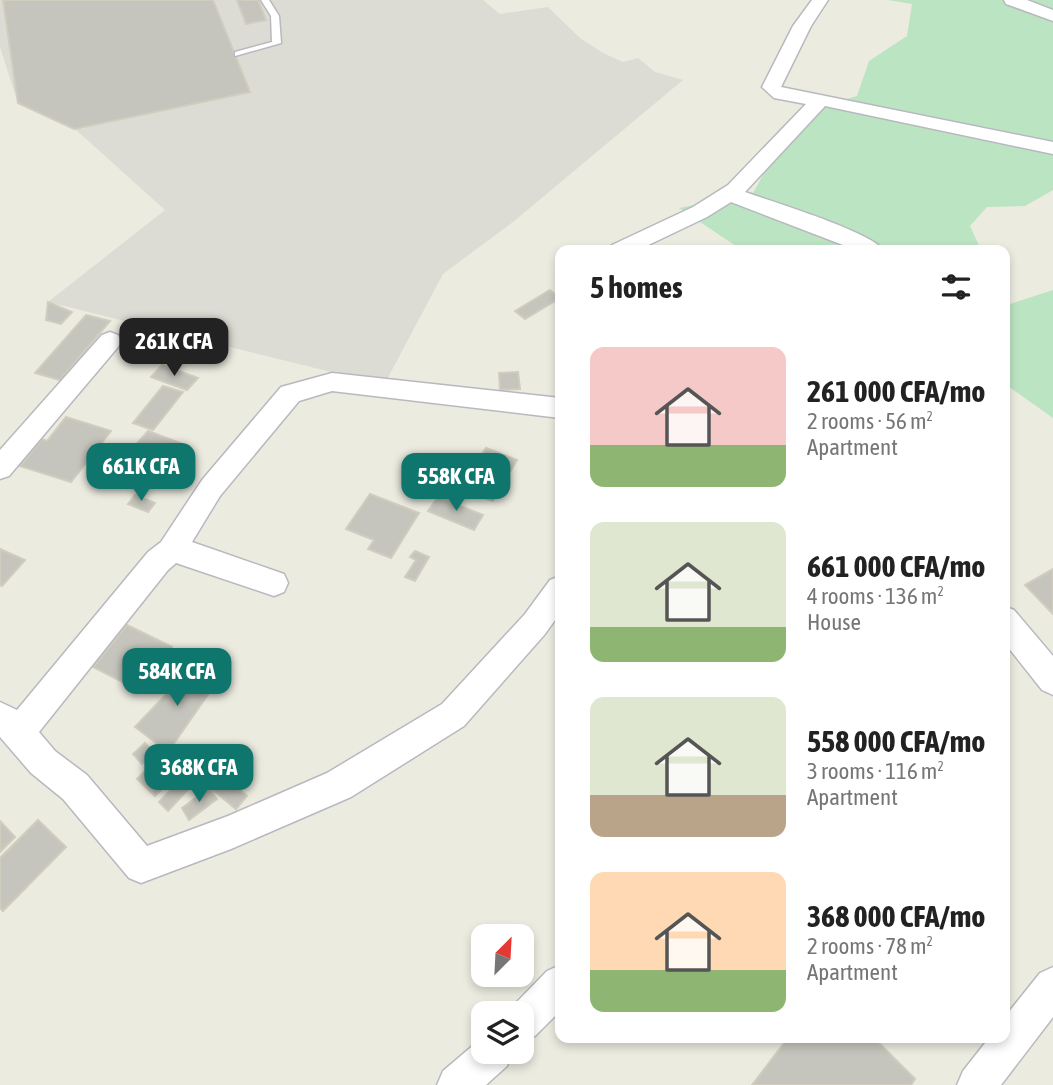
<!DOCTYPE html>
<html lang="en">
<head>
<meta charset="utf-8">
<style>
  body { margin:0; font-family:"Asap Condensed",sans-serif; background:#f2f2f2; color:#222; height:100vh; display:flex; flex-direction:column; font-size:26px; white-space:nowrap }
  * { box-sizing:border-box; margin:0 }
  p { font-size:23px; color:#767676 }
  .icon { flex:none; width:38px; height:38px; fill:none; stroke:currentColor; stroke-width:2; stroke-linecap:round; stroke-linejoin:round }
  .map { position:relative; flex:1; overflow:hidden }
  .sheet { position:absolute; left:555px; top:245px; width:455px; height:798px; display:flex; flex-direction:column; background:#fff; border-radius:14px; box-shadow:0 4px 10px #0003 }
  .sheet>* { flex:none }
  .needle { width:46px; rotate:24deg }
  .tools { position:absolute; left:471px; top:924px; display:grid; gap:14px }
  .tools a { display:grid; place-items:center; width:63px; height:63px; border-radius:14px; background:#fff; box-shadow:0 4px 10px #0003; font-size:35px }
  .price { position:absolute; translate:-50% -60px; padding:0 16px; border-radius:14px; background:#0f766e; color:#fff; font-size:23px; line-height:46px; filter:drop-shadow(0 2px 4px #0008) }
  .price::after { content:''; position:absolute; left:50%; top:42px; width:21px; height:16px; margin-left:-10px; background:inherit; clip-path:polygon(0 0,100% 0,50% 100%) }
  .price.selected { background:#222; color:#fff }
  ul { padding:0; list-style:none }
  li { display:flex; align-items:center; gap:21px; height:175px; padding:0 35px }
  li span { display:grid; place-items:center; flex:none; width:196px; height:140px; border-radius:14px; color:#555 }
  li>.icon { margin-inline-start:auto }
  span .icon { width:84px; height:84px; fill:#fffc; stroke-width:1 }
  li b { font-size:30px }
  h2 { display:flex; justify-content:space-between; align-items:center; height:84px; padding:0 35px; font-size:30px }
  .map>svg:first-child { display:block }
  .industrial { fill:#dddcd4 }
  .green { fill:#bbe4c2 }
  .building { fill:#c6c5bd; stroke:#d0cdbe; stroke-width:2 }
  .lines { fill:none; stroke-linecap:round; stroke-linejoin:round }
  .service-casing { stroke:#b8b9bf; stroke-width:3 }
  .minor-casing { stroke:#b8b9bf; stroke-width:3 }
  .service { fill:#fff; fill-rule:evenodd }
  .minor { fill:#fff; fill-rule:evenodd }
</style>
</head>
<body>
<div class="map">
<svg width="1053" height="1085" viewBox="0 0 1053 1085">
  <rect width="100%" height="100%" fill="#ecebe0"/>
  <path class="industrial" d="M0 0H483L500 14 548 7 580 38 603 53 623 62 638 58 655 72 683 80 513 222 443 274 384 385 48 302 165 210 75 129 18 103 0 47Z"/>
  <path class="green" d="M888 0H1053V190L1025 206 987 207 970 226 981 250H742L679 208 753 193 797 113 857 96 869 61 907 36 912 4Z
    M1053 290V418L1005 384 1004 306Z"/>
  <path class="building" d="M3 0H213L250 92 74 129 18 103Z
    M237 0H258L266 20 246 24Z
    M550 290 560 298 525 319 515 311Z
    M48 302 72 312 61 324 46 320Z
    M86 315 110 321 60 380 35 373Z
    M162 365 198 378 187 390 151 377Z
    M518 372 520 389 500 390 499 373Z
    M163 386 183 392 153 430 133 423Z
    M66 417 111 431 71 482 20 466 42 439 47 441Z
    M148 431 180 443 165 461 133 448Z
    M486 448 517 460 493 501 461 489Z
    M370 494 419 513 391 558 368 549 374 540 346 529Z
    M135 495 155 503 148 512 128 504Z
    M438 497 483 515 474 530 428 511Z
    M0 549 25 560 2 586 0 585Z
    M415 551 429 557 415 581 405 577 416 560 410 557Z
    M1053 569V614L1025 585Z
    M127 625 172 647 140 691 93 667Z
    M194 665 218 680 168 752 135 727Z
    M145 743 154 753 142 764 133 754Z
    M160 756 178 773 155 796 137 779Z
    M219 773 247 796 236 809 208 786Z
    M186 774 195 782 168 811 159 802Z
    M209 788 217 799 189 820 182 808Z
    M38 820 66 847 3 911 0 908V858Z
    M0 821 15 837 0 852Z
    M788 1038H874L915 1079 911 1085H752Z"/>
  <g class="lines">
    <defs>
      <path id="service" d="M261 0H269L279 16 281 43 235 56V52L272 42 271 16Z"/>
      <path id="minor" d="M812 0H828L811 26 781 87 1053 142V154L825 106 745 192C770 201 872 232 883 250H856L731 202 707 217 638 250H609L612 245 693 207 728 185 806 104 774 98 762 87 793 26Z
        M1004 0H1027L1053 10V21L1006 4Z
        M110 332 118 335 122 341 118 347 9 476 0 479V450L102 335Z
        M332 373 560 398V418L332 391 299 401 220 496 192 542 284 574 288 583 284 592 274 596 176 563 168 570 39 732 55 751 87 775 147 846 228 816 327 773 442 704 525 614 550 580 560 576V613L545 634 464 726 351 797 231 849 141 883 129 878 63 799 31 773 0 737V702L17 710 148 552 161 542 202 480 281 387Z
        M1004 606 1014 610 1053 656V695L1042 690 1004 642Z
        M560 965V1011L535 1036 522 1042V1013H507L509 1010 547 971Z
        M1053 967V1017L1001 1085H957L963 1071 989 1038H1004V1018L1040 973Z
        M483 1037V1052H512L507 1066 486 1085H437L443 1071Z"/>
    </defs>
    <use href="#service" class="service-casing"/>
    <use href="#minor" class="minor-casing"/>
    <use href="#service" class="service"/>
    <use href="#minor" class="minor"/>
  </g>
</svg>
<div class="tools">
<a><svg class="needle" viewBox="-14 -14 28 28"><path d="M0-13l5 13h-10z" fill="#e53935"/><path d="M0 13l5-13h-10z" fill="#767676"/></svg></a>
<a><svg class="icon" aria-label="layers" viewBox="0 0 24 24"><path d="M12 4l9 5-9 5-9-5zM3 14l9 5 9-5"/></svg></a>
</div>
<b class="price selected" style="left:174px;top:378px">261K CFA</b>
<b class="price" style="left:141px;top:503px">661K CFA</b>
<b class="price" style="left:456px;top:513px">558K CFA</b>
<b class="price" style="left:177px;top:708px">584K CFA</b>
<b class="price" style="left:199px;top:804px">368K CFA</b>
<section class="sheet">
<h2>5 homes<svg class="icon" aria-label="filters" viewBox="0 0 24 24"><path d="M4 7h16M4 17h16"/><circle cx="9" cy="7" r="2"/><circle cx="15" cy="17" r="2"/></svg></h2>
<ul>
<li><span style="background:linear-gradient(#f6c9c9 70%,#8fb573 0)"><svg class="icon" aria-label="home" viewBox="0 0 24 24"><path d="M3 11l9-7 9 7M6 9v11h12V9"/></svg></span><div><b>261 000 CFA/mo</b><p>2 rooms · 56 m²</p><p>Apartment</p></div></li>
<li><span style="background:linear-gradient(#dfe7d0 75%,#8fb573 0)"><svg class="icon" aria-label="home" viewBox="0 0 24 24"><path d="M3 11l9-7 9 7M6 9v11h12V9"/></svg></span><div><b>661 000 CFA/mo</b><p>4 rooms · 136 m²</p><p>House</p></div></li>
<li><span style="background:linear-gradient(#dfe7d0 70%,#b9a48a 0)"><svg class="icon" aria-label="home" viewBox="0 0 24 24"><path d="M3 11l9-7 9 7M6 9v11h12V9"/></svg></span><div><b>558 000 CFA/mo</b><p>3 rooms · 116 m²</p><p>Apartment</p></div></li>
<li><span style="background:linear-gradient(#ffd9b3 70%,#8fb573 0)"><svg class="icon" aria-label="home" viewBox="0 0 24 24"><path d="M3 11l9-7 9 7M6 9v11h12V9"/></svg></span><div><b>368 000 CFA/mo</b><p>2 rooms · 78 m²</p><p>Apartment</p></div></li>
</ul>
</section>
</div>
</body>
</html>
